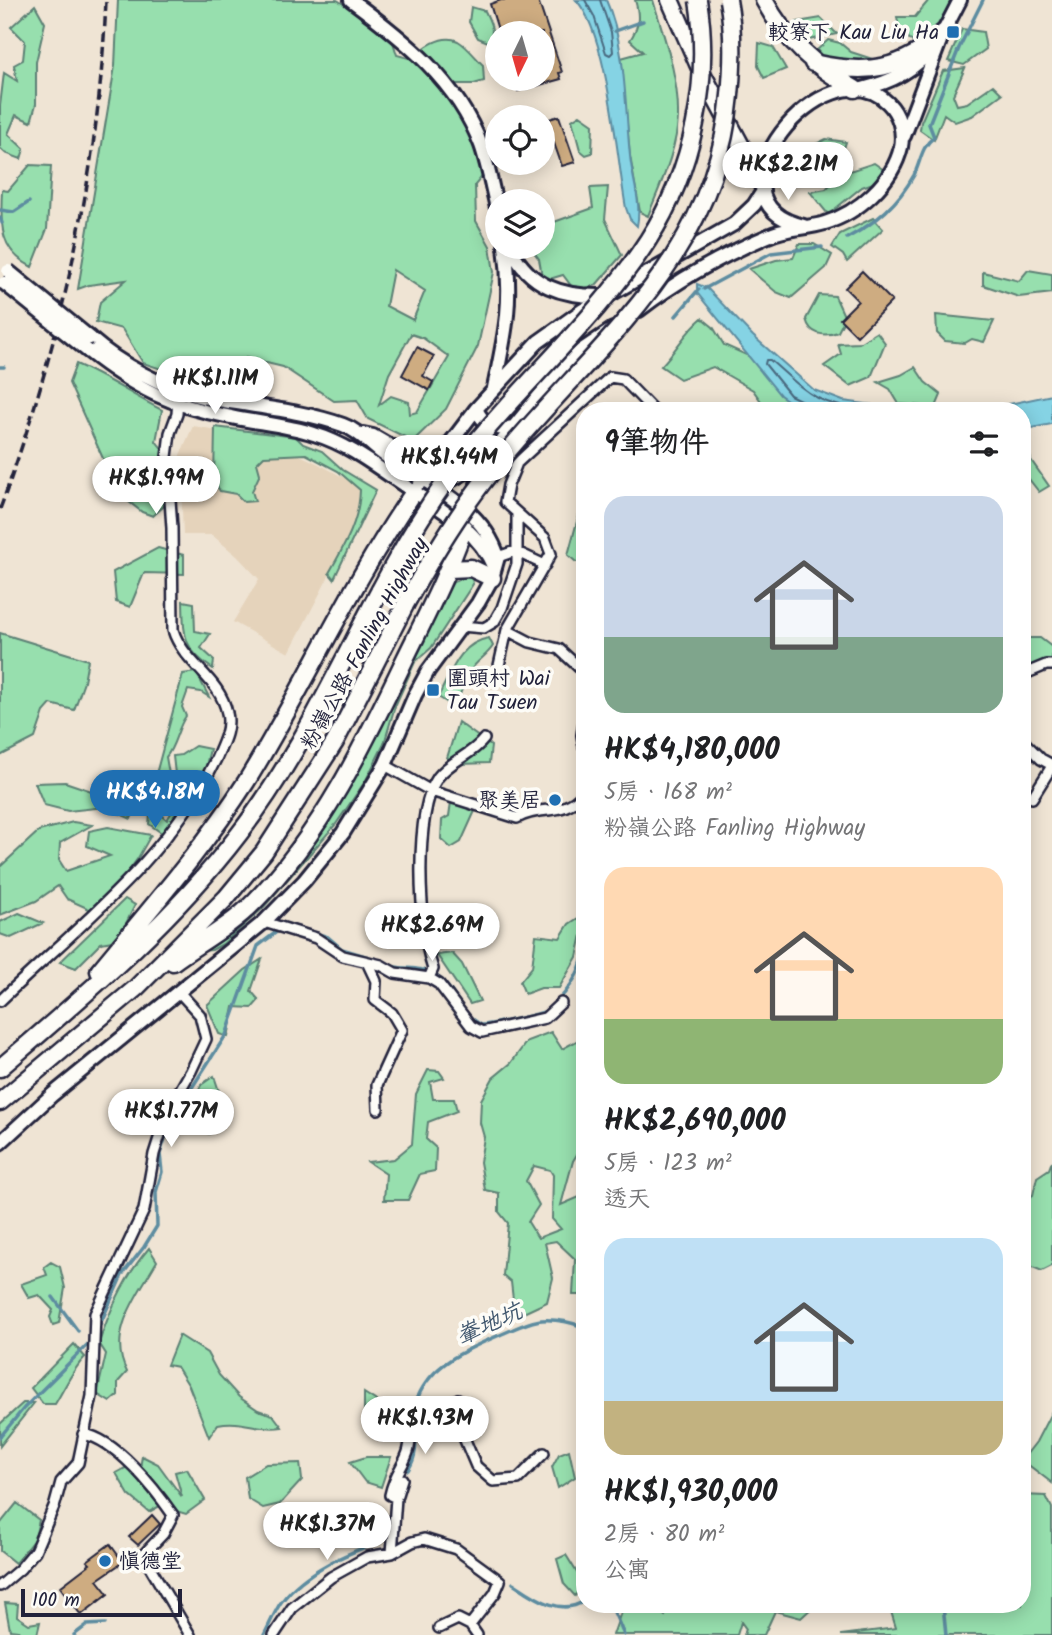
<!DOCTYPE html>
<html lang="zh-TW">
<head>
<meta charset="utf-8">
<style>
  body { margin:0; font-family:Kalam,"LXGW WenKai TC",sans-serif; background:#f2f2f2; color:#202124; height:100vh; display:flex; flex-direction:column; font-size:26px; white-space:nowrap }
  * { box-sizing:border-box; margin:0 }
  p { font-size:23px; color:#757577 }
  .icon { flex:none; width:38px; height:38px; fill:none; stroke:currentColor; stroke-width:2; stroke-linecap:round; stroke-linejoin:round }
  .map { position:relative; flex:1; overflow:hidden }
  .details { position:absolute; left:576px; top:402px; width:455px; height:1211px; display:flex; flex-direction:column; background:#fff; border-radius:28px; box-shadow:0 4px 18px #0003 }
  .details>* { flex:none }
  .needle { width:46px; rotate:185deg }
  .tools { position:absolute; left:485px; top:21px; display:grid; gap:14px }
  .tools a { display:grid; place-items:center; width:70px; height:70px; border-radius:50%; background:#fff; box-shadow:0 4px 18px #0003; font-size:35px }
  .scale { position:absolute; left:21px; bottom:18px; width:161px; box-sizing:border-box; padding-left:7px; border:4px solid #22223b; border-top:0; font-size:19px; line-height:24px; white-space:nowrap; color:#22223b; -webkit-text-stroke:5px #fdfcf7; paint-order:stroke }
  .price { position:absolute; translate:-50% -60px; padding:0 16px; border-radius:24px; background:#fff; color:#222; font-size:23px; line-height:46px; filter:drop-shadow(0 2px 4px #0008) }
  .price::after { content:''; position:absolute; left:50%; top:42px; width:21px; height:16px; margin-left:-10px; background:inherit; clip-path:polygon(0 0,100% 0,50% 100%) }
  .price.selected { background:#1f6fb2; color:#fff }
  ul { padding:0; list-style:none }
  li { display:grid; align-content:center; gap:14px; height:371px; padding:0 28px }
  li span { display:grid; place-items:center; height:217px; border-radius:21px; color:#555 }
  li>.icon { margin-inline-start:auto }
  span .icon { width:126px; height:126px; fill:#fffc; stroke-width:1 }
  li b { font-size:30px }
  h2 { display:flex; justify-content:space-between; align-items:center; height:84px; padding:0 28px; font-size:30px }
  .map>svg:first-child { display:block }
  .built { fill:#e5d3bb }
  .green { fill:#97dfae; stroke:#5c8074; stroke-width:2; fill-rule:evenodd }
  .water { fill:#85d3e4; stroke:#5d8ca0; stroke-width:2 }
  .lines { fill:none; stroke-linecap:round; stroke-linejoin:round }
  .shore { stroke:#4a697f; stroke-width:2 }
  .stream { stroke:#5d8ca0; stroke-width:3.5 }
  .building { fill:#ceac81; stroke:#22223b; stroke-width:2 }
  .street-casing { stroke:#22223b; stroke-width:14 }
  .secondary-casing { stroke:#22223b; stroke-width:18 }
  .highway-casing { stroke:#22223b; stroke-width:21 }
  .street { stroke:#fdfcf7; stroke-width:9 }
  .secondary { stroke:#fdfcf7; stroke-width:12 }
  .highway { stroke:#fdfcf7; stroke-width:16 }
  .rail { stroke:#22223b; stroke-width:3.5; stroke-dasharray:10 5; stroke-linecap:butt }
  .secondary-bridge-casing { stroke:#22223b; stroke-width:18; stroke-linecap:butt }
  .highway-bridge-casing { stroke:#22223b; stroke-width:21; stroke-linecap:butt }
  .secondary-bridge { stroke:#fdfcf7; stroke-width:12 }
  .highway-bridge { stroke:#fdfcf7; stroke-width:16 }
  .poi-dot { fill:#1f6fb2; stroke:#fdfcf7; stroke-width:2.5 }
  .labels { text-anchor:middle; stroke-width:7; stroke-linejoin:round; paint-order:stroke }
  .poi-label { font-size:21px; fill:#22223b; stroke:#fdfcf7; text-anchor:end }
  .street-label { font-size:21px; fill:#22223b; stroke:#fdfcf7 }
  .water-label { font-size:23px; font-style:italic; fill:#40576e; stroke:#fdfcf7 }
</style>
</head>
<body>
<div class="map">
<svg width="1052" height="1635" viewBox="0 0 1052 1635">
  <rect width="100%" height="100%" fill="#efe4d4"/>
  <filter id="ink" filterUnits="userSpaceOnUse"><feTurbulence type="fractalNoise" baseFrequency=".0143" numOctaves="2"/><feDisplacementMap in="SourceGraphic" scale="14" xChannelSelector="R" yChannelSelector="G"/><feConvolveMatrix kernelMatrix="1 2 1 2 8 2 1 2 1" color-interpolation-filters="sRGB"/></filter>
  <g filter="url(#ink)">
    <path class="built" d="M193 426 260 437 317 463 372 493 289 653 233 622 259 579 237 556 212 535H183L180 455Z"/>
    <path class="green" d="M118 0H337L360 14 363 5 392 39 397 55 412 59C422 48 442 33 458 41 467 46 476 58 483 65L484 81 474 84H436C460 111 476 138 485 173L475 185 476 221 490 246 494 272 478 346 446 409 413 441 368 419 357 400 334 401 283 367 246 358 225 393 214 396 187 386 177 374 143 363 122 329 96 322 100 302 126 280 89 285 78 289 115 66ZM393 270 425 291 413 320 386 306ZM411 334 423 338 449 357 417 412 410 414 409 402 391 396 379 405 389 374Z
      M635 0H653C664 37 679 77 678 117 677 150 660 185 648 216L640 212 630 156 621 58 643 52 630 40C639 27 640 16 635 0Z
      M929 0H953L938 24 917 46 899 29 897 17H915Z
      M35 5 45 23 36 62V104L31 122 16 115 8 134 24 149 21 159 5 153 0 148V106L4 73 17 81 14 65 23 60 25 41 11 27Z
      M471 7 485 11C490 22 496 31 488 42L478 38 469 22Z
      M821 18 837 34 805 41 798 33 797 22Z
      M962 29 983 32 986 49 964 65 948 61Z
      M828 40 840 43 851 52 882 62 875 78 837 74 817 50Z
      M759 43 773 47 786 69 764 78 758 66Z
      M965 68 953 95 957 105 967 103 993 85 1002 94 972 116 955 122 944 114 934 140 920 130 921 122 943 71Z
      M580 115 593 124 592 153 586 155 580 150 572 120Z
      M826 139 846 142 838 166 814 178 798 177 790 167 798 153Z
      M874 163 887 172 876 182 862 187 830 213H827L810 192 826 189 840 174Z
      M30 165 51 166 47 229 32 267C0 251 0 226 2 190L8 191Z
      M608 187 605 219 622 255 596 285 575 291 563 275 543 281 539 259 530 247H542L543 226 593 208 590 188Z
      M873 218 883 229 847 262 843 255 832 247 840 234Z
      M799 244H814L832 255 826 268 791 298 776 292 749 269 776 260 793 258Z
      M1028 270 1052 274V293L1019 297 983 285V272L1019 281Z
      M819 295 835 296 845 318 838 332C824 337 810 335 806 319Z
      M936 315 994 321 984 342 972 339 965 343 945 341 937 333Z
      M702 318 713 327 724 345 751 357 781 395 797 407 785 405 789 411H768L753 390 713 367 680 379 661 366C676 351 685 332 702 318Z
      M877 332 885 343 871 377 850 386 824 366 841 354 838 344 859 343Z
      M76 364C106 377 132 395 162 410L156 441 171 460 166 504 153 516 142 512 119 494 69 383Z
      M915 367 925 382 941 395 936 407 899 404 890 389 878 382 901 375Z
      M215 427 296 437 303 444 322 451 343 470 376 490 334 579 329 573C344 546 359 522 360 490L338 471 306 454 264 456 257 463 260 474 252 491 255 501 244 502 236 494 220 491 214 481Z
      M1022 439H1026L1031 460 1049 486 1039 492 1022 470Z
      M582 503H584V561L576 562 568 555Z
      M158 548 184 555V574L144 573 130 607 116 602 113 572Z
      M468 576 472 578 473 584 431 648 415 662 395 706 384 744 366 780 336 824 263 908 223 944 212 950 199 951 306 849 453 582Z
      M183 601 194 603 195 631 210 634 201 648 214 660 213 669C182 649 184 635 183 601Z
      M0 633 88 660 84 682 74 710 51 704 44 712 35 738 0 756Z
      M489 638 493 646C486 657 477 660 471 670 465 680 461 692 457 702L448 703 438 697C451 673 459 643 489 638Z
      M1022 638H1040L1052 647V668L1022 680Z
      M196 672 209 697 201 692 188 690 182 707 186 716C177 728 176 745 166 757L172 791 160 795 162 815 167 820 173 810 176 814 163 834 149 824 153 785 183 674Z
      M458 722 491 746 489 763 460 764 447 758Z
      M195 746 210 749 204 774 189 804 182 800 184 787 175 774 173 756 181 755Z
      M65 782 136 806 131 819 105 807 68 811 44 805 35 783Z
      M451 802 475 811 461 842 451 848 441 839 442 820 449 816Z
      M73 822 92 825 60 843 59 860 66 871 110 856 87 846 89 831 108 827 151 835 138 858 98 913 67 899 58 886 36 901 0 915V867L39 831Z
      M125 899 135 905 118 940 101 943 76 968 60 962Z
      M19 913 43 923 11 938 0 934V922Z
      M578 918 584 926 577 957 559 988H541L525 994 520 982 532 967 536 935 560 938 569 924Z
      M452 953 462 964 480 1001 470 1004 437 955Z
      M262 959 251 991 259 1000 252 1008 234 1007 228 1037 219 1034 207 1005 245 970Z
      M551 1032 562 1049 584 1037V1143L573 1161 561 1205 584 1195V1295H573L575 1259 556 1241 545 1243 553 1278 547 1302 515 1317 511 1282 503 1275 508 1223 499 1212V1193L485 1190 480 1162 484 1137 480 1123 481 1100 493 1078 511 1063 527 1041ZM534 1166 550 1170 553 1175 552 1219 561 1229 538 1238 528 1222 539 1205 526 1181Z
      M428 1070 439 1071 444 1078 430 1082 433 1099H454L457 1111 428 1122 426 1139 436 1148 435 1171 420 1174 408 1200H384L386 1174 368 1162 394 1159 412 1144 416 1094Z
      M214 1076 220 1094 204 1116 219 1128 209 1134 199 1130 188 1113 201 1085Z
      M1052 1161V1266L1042 1271 1028 1265 1022 1266V1201L1033 1195 1037 1177 1049 1169Z
      M149 1248 157 1261C138 1295 106 1333 127 1372L118 1382V1395L110 1402 97 1394 106 1354 99 1343C110 1309 126 1275 149 1248Z
      M51 1262 60 1267 65 1288 59 1323 53 1325 50 1317 53 1310 39 1295 29 1298 21 1284 47 1275 44 1267Z
      M179 1335 207 1353 219 1375 239 1397 258 1410 273 1415 282 1427C257 1431 243 1419 218 1424L209 1437 189 1386 177 1367 167 1365Z
      M74 1344 85 1357C72 1370 65 1388 55 1404H43L31 1388Z
      M364 1393 375 1400 401 1428 392 1436 364 1410Z
      M23 1403H34L0 1446V1424Z
      M1052 1411V1483L1022 1460 1036 1442Z
      M569 1450 575 1477 558 1488 552 1467 559 1454Z
      M142 1456 158 1464 182 1497 175 1472 187 1469 205 1500 186 1514 176 1511 140 1468Z
      M366 1457H391L381 1487 365 1482 350 1462Z
      M300 1463 302 1480 280 1504 263 1508 248 1499 245 1477 266 1464Z
      M127 1467 160 1506 149 1512 129 1495 116 1473Z
      M1022 1495 1046 1496 1052 1508V1635H841L896 1628 889 1605H1022Z
      M17 1503 39 1520 35 1538 15 1563 0 1551V1524Z
      M566 1555 584 1584 575 1596 564 1584 557 1559Z
      M5 1603 18 1604 17 1616 29 1624 40 1622 37 1635H18L19 1631 10 1630Z
      M617 1605H662L660 1612 665 1616 670 1605 814 1606 801 1618 775 1611 764 1635H744L746 1629 741 1622 737 1635H613L621 1612Z"/>
    <path class="water" d="M576 0H606C626 44 625 107 630 156 632 179 642 202 637 226L630 219 626 208C617 160 608 33 576 0Z
      M697 284 707 288 753 336 814 390 843 401 919 411H812L797 407 780 395 697 293Z
      M1052 395V424L1022 430V411H961L985 409Z"/>
    <g class="lines">
      <path class="shore" d="M585 0 594 16 606 53 610 55 613 52 611 32 600 0
        M808 411 806 403 790 395 765 364 766 360H770C808 393 813 403 865 411"/>
      <path class="stream" d="M615 31 643 21
        M0 210 14 212 29 202
        M0 218 2 223
        M847 238C877 222 898 204 914 175 921 161 921 147 934 137L929 124 959 48 983 0
        M704 289 771 253 822 247
        M676 316 699 289
        M0 367H4
        M389 965C398 969 407 967 417 969 440 972 450 988 462 1007
        M468 1016 481 1025C490 1025 541 1014 546 1011 564 998 581 974 584 952
        M53 1297 78 1331
        M97 1331 122 1275 144 1247 157 1226 156 1192 162 1172 160 1154 171 1120 226 1035 258 946 287 924 328 937 342 949 382 961
        M0 1437 24 1408 91 1341
        M408 1470C424 1446 409 1422 418 1397 432 1363 470 1348 502 1334 514 1329 529 1321 542 1320 557 1319 570 1322 584 1327
        M513 1583C534 1597 560 1617 584 1601
        M611 1605 624 1635
        M943 1605 946 1635
        M74 1635 87 1625 105 1624
        M264 1635C270 1624 275 1610 282 1601 306 1570 346 1554 381 1541"/>
    </g>
    <path class="building" d="M501 0H538L562 72 559 73 561 79 518 91 514 79H542V33H499L490 4Z
      M559 116 575 162 562 166 546 120Z
      M862 271 892 301 857 336 840 319 858 301 845 288Z
      M417 347 434 356 423 376 433 382 429 390 402 375Z
      M152 1515 160 1524 138 1545 129 1537Z
      M110 1544 123 1562 97 1580 108 1594 81 1615 60 1587 90 1564 87 1561Z"/>
    <g class="lines">
      <defs>
        <path id="street" d="M498 557 515 551 545 565
          M461 626 484 628 494 622 502 608 517 564V515
          M507 630 530 642 559 649 584 672
          M498 670 507 630 551 554 545 538 505 502 508 485 517 463 610 377 623 379 654 411
          M1022 675 1046 665H1052
          M584 722 582 735 584 747
          M1022 740 1041 759 1052 765
          M385 765 431 791 517 818C542 804 562 818 584 793
          M1032 798 1052 766
          M264 922 316 938 343 956 381 965 395 973 429 978 439 984 471 1026 482 1032 545 1018 561 1003
          M367 962 376 981 375 1000 392 1013 402 1030 377 1085 378 1109
          M429 978 433 969C419 928 413 813 438 777 451 760 471 756 484 739
          M0 1001C78 926 168 858 216 759 222 745 231 729 227 713 220 678 183 663 173 630L172 528 167 457 170 433 177 414 178 399
          M438 1412 458 1399
          M83 1434C116 1439 155 1489 173 1515L163 1534 143 1555 190 1635
          M396 1498 390 1495C397 1462 414 1463 410 1421L430 1411 447 1414 462 1433 476 1466 493 1481 518 1479 544 1453
          M392 1553 396 1498 402 1479
          M0 1586 20 1569 35 1551 55 1504 61 1482 78 1463 92 1396 95 1314 144 1210 154 1154 167 1113 191 1071 206 1039 200 1015 179 992
          M439 1628 458 1619 470 1625
          M274 1635 292 1608 331 1577 367 1557 392 1553 412 1542 424 1539 456 1549 500 1581 495 1593 470 1625 477 1635"/>
        <path id="secondary" d="M351 0C405 40 457 81 481 145 488 165 492 187 497 208
          M862 89C892 82 916 70 934 45
          M904 136 943 33 960 0
          M510 247C529 287 563 297 604 296
          M639 310C678 280 723 255 768 236 787 227 806 229 825 223 858 213 893 182 901 147 904 131 899 114 888 103 825 41 695 203 804 226
          M88 351C135 388 171 406 231 417 259 423 287 425 314 434 354 446 384 473 419 495 448 513 481 535 494 568
          M494 388C505 335 513 302 505 247
          M476 409C486 428 494 431 514 427
          M363 434 373 436 430 469
          M420 483 476 409 538 342 583 310 734 224 754 205 763 191
          M445 483 486 461
          M477 484 486 461 561 369 582 350 613 329
          M0 1143 52 1095 264 922 304 881 343 833 385 765 415 695 428 671 478 603 492 578 498 557C483 506 425 483 386 456 371 446 360 431 343 425 298 409 249 407 202 397 162 387 121 365 90 338"/>
        <path id="highway" d="M670 0 703 75 761 183
          M764 0C786 41 815 67 855 89
          M813 63C866 75 902 71 943 33
          M450 569 471 568 492 578
          M173 962C199 943 231 926 254 902 322 833 364 745 405 659 427 614 447 576 464 528
          M99 971C150 909 203 849 246 782 305 687 350 584 414 492
          M0 1068C85 995 171 923 239 834 297 759 336 673 380 590
          M0 1102 136 988 226 898 264 852 335 742 405 605"/>
      </defs>
      <use href="#street" class="street-casing"/>
      <use href="#secondary" class="secondary-casing"/>
      <use href="#highway" class="highway-casing"/>
      <use href="#street" class="street"/>
      <use href="#secondary" class="secondary"/>
      <use href="#highway" class="highway"/>
      <path class="rail" d="M0 509C60 345 99 176 106 0"/>
      <defs>
        <path id="secondary-bridge" d="M8 271 90 338
          M4 283 88 351"/>
        <path id="highway-bridge" d="M380 590C406 540 436 491 472 447 529 377 599 316 648 240 693 170 711 82 698 0
          M405 605C432 556 462 506 498 463 595 344 715 261 730 95 733 64 734 31 728 0"/>
      </defs>
      <use href="#secondary-bridge" class="secondary-bridge-casing"/>
      <use href="#highway-bridge" class="highway-bridge-casing"/>
      <use href="#secondary-bridge" class="secondary-bridge"/>
      <use href="#highway-bridge" class="highway-bridge"/>
    </g>
  </g>
  <g class="poi-dot">
    <rect x="946" y="25" width="14" height="14" rx="3.5"/>
    <rect x="426" y="683" width="14" height="14" rx="3.5"/>
    <circle cx="555" cy="800" r="7"/>
    <circle cx="105" cy="1561" r="7"/>
  </g>
  <g class="labels">
    <g class="poi-label">
      <text x="939" y="39">較寮下 Kau Liu Ha</text>
      <text x="447" y="685" text-anchor="start">圍頭村 Wai<tspan x="447" dy="24">Tau Tsuen</tspan></text>
      <text x="541" y="807">聚美居</text>
      <text x="119" y="1568" text-anchor="start">慎德堂</text>
    </g>
    <g class="street-label">
      <text transform="translate(364 643) rotate(-61)" y="7">粉嶺公路 Fanling Highway</text>
    </g>
    <g class="water-label">
      <text transform="translate(489 1323) rotate(-24)" y="8">輋地坑</text>
    </g>
  </g>
</svg>
<div class="tools">
<a><svg class="needle" viewBox="-14 -14 28 28"><path d="M0-13l5 13h-10z" fill="#e53935"/><path d="M0 13l5-13h-10z" fill="#757577"/></svg></a>
<a><svg class="icon" aria-label="locate" viewBox="0 0 24 24"><circle cx="12" cy="12" r="6"/><path d="M12 2v4M12 18v4M2 12h4M18 12h4"/></svg></a>
<a><svg class="icon" aria-label="layers" viewBox="0 0 24 24"><path d="M12 4l9 5-9 5-9-5zM3 14l9 5 9-5"/></svg></a>
</div>
<div class="scale">100 m</div>
<b class="price" style="left:788px;top:202px">HK$2.21M</b>
<b class="price" style="left:215px;top:416px">HK$1.11M</b>
<b class="price" style="left:449px;top:495px">HK$1.44M</b>
<b class="price" style="left:156px;top:516px">HK$1.99M</b>
<b class="price selected" style="left:155px;top:830px">HK$4.18M</b>
<b class="price" style="left:432px;top:963px">HK$2.69M</b>
<b class="price" style="left:171px;top:1149px">HK$1.77M</b>
<b class="price" style="left:425px;top:1456px">HK$1.93M</b>
<b class="price" style="left:327px;top:1562px">HK$1.37M</b>
<section class="details">
<h2>9筆物件<svg class="icon" aria-label="filters" viewBox="0 0 24 24"><path d="M4 7h16M4 17h16"/><circle cx="9" cy="7" r="2"/><circle cx="15" cy="17" r="2"/></svg></h2>
<ul>
<li><span style="background:linear-gradient(#c9d6e8 65%,#7fa58c 0)"><svg class="icon" aria-label="home" viewBox="0 0 24 24"><path d="M3 11l9-7 9 7M6 9v11h12V9"/></svg></span><div><b>HK$4,180,000</b><p>5房 · 168 m²</p><p>粉嶺公路 Fanling Highway</p></div></li>
<li><span style="background:linear-gradient(#ffd9b3 70%,#8fb573 0)"><svg class="icon" aria-label="home" viewBox="0 0 24 24"><path d="M3 11l9-7 9 7M6 9v11h12V9"/></svg></span><div><b>HK$2,690,000</b><p>5房 · 123 m²</p><p>透天</p></div></li>
<li><span style="background:linear-gradient(#bfe0f5 75%,#c2b280 0)"><svg class="icon" aria-label="home" viewBox="0 0 24 24"><path d="M3 11l9-7 9 7M6 9v11h12V9"/></svg></span><div><b>HK$1,930,000</b><p>2房 · 80 m²</p><p>公寓</p></div></li>
</ul>
</section>
</div>
</body>
</html>
